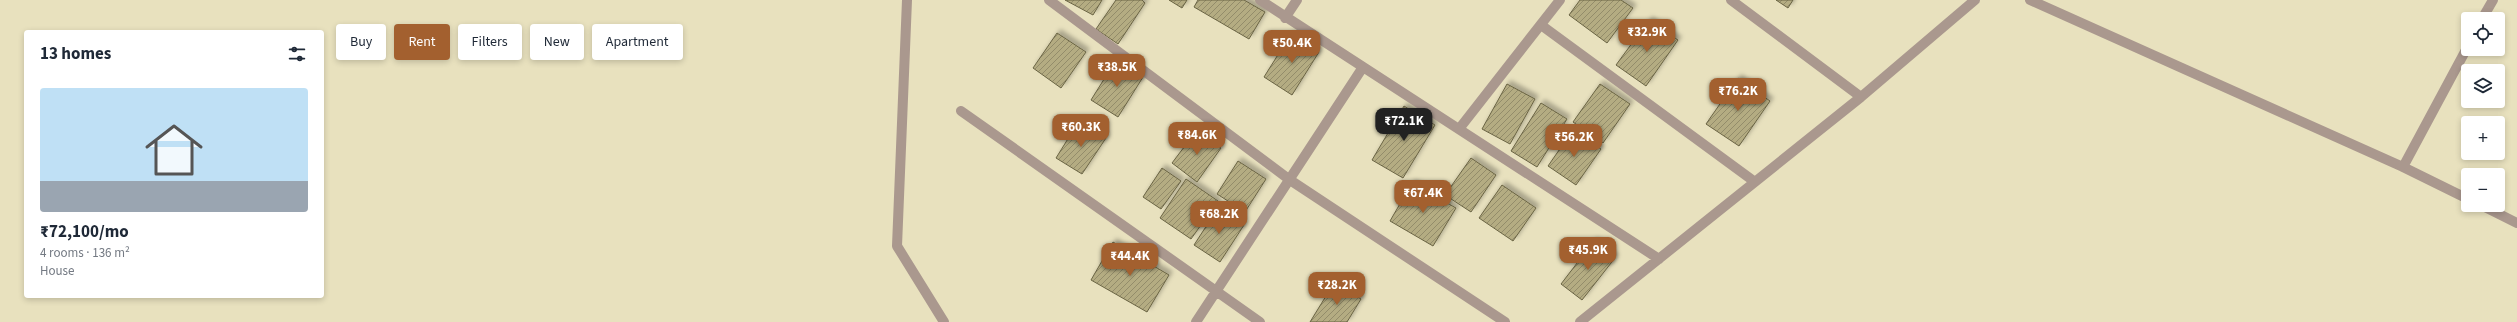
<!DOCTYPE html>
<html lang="en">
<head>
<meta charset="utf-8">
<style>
  body { margin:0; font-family:"Source Sans 3",sans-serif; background:#f6f6f7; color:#1f2937; height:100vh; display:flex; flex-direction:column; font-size:15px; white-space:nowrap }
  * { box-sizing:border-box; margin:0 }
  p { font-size:13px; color:#747a83 }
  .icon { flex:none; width:22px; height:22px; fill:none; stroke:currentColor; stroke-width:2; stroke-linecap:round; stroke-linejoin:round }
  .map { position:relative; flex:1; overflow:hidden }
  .drawer { position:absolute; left:24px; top:30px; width:300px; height:268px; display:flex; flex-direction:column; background:#fff; border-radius:4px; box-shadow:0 2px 6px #0003 }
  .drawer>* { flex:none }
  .top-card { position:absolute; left:336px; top:24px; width:380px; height:36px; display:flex; gap:8px }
  .tools { position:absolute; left:2461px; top:12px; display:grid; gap:8px }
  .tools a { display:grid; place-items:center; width:44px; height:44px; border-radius:4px; background:#fff; box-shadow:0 2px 6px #0003; font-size:20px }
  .price { position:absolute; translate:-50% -34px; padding:0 9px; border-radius:8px; background:#a3602f; color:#fff; font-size:13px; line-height:26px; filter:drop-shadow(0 1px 2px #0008) }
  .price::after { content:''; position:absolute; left:50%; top:24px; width:12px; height:9px; margin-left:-6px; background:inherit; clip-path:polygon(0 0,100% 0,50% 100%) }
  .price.active { background:#222; color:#fff }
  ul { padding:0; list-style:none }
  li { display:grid; align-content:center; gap:8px; height:212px; padding:0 16px }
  li span { display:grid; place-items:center; height:124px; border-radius:4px; color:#555 }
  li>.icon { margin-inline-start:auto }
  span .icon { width:72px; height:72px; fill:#fffc; stroke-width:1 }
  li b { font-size:17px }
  h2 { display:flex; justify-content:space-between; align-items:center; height:48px; padding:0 16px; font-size:17px }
  .pill { padding:0 14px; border-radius:4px; background:#fff; box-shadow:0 2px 6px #0003; font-size:14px; line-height:36px }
  .pill.active { background:#a3602f; color:#fff }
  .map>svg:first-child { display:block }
  .building { fill:url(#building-hatch); stroke:#6a6444; filter:url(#shadow) }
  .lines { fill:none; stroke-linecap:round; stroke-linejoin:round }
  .street { stroke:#aa988e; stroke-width:10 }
</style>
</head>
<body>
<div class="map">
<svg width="2517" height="322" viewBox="0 0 2517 322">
  <defs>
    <pattern id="building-hatch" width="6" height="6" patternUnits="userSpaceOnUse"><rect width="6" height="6" fill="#b4ac82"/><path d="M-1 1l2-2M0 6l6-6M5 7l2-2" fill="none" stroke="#938c6a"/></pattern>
    <filter id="shadow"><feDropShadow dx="3.5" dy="-3.5" stdDeviation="2" flood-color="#0004"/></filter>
  </defs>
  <rect width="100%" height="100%" fill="#e8e1be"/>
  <path class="building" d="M1065 0H1102L1093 15Z
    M1116 0H1142L1145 3 1118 44 1096 29Z
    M1169 0H1187L1182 8Z
    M1198 0H1244L1265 12 1249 39 1194 7Z
    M1580 0H1621L1633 8 1607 43 1569 15Z
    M1776 0H1793L1788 8Z
    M1649 20 1678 40 1646 86 1616 65Z
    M1057 33 1086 52 1061 88 1033 68Z
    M1291 34 1319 52 1292 95 1264 77Z
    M1116 60 1143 77 1118 117 1091 100Z
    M1738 78 1770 101 1739 146 1706 124Z
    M1507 84 1535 99 1510 144 1482 129Z
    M1600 84 1630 104 1603 143 1573 122Z
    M1541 103 1567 119 1537 167 1511 151Z
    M1404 106 1435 125 1403 178 1372 160Z
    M1079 121 1106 138 1082 174 1056 158Z
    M1197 130 1221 148 1197 182 1172 163Z
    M1573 130 1601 149 1576 185 1548 166Z
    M1471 158 1496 175 1471 212 1445 195Z
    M1238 161 1266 179 1245 212 1217 194Z
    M1162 168 1181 181 1161 209 1143 197Z
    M1186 179 1218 201 1191 239 1160 218Z
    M1412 183 1456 208 1433 246 1390 221Z
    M1502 185 1536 208 1513 241 1479 218Z
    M1218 208 1244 225 1220 262 1194 245Z
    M1594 241 1615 258 1582 300 1561 284Z
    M1113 242 1169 275 1147 312 1091 280Z
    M1334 283 1361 299 1347 322H1310Z"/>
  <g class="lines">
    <path class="street" d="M907 0 897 246 944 322
      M1049 0 1290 180 1505 322
      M1260 0 1659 259
      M1731 0 1861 97
      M2030 0 2403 167 2468 199
      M1285 18 1297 0
      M2482 19 2493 0
      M1541 25 1755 182
      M961 111 1260 322
      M1459 129 1560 0
      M2403 167 2468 46
      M2481 205 2517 223
      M1196 322 1363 67
      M1580 322 1861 97 1975 0"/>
  </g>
</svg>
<div class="tools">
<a><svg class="icon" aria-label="locate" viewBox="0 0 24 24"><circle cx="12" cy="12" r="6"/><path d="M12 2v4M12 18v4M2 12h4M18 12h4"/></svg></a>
<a><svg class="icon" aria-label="layers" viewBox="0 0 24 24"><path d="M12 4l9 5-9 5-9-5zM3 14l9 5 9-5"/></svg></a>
<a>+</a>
<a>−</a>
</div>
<b class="price" style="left:1647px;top:53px">₹32.9K</b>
<b class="price" style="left:1292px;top:64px">₹50.4K</b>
<b class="price" style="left:1117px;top:88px">₹38.5K</b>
<b class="price" style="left:1738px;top:112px">₹76.2K</b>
<b class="price active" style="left:1404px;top:142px">₹72.1K</b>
<b class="price" style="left:1081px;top:148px">₹60.3K</b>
<b class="price" style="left:1197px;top:156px">₹84.6K</b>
<b class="price" style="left:1574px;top:158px">₹56.2K</b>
<b class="price" style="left:1423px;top:214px">₹67.4K</b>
<b class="price" style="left:1219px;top:235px">₹68.2K</b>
<b class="price" style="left:1588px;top:271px">₹45.9K</b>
<b class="price" style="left:1130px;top:277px">₹44.4K</b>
<b class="price" style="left:1337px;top:306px">₹28.2K</b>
<div class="top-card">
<a class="pill">Buy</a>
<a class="pill active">Rent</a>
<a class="pill">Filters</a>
<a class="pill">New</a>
<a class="pill">Apartment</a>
</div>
<section class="drawer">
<h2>13 homes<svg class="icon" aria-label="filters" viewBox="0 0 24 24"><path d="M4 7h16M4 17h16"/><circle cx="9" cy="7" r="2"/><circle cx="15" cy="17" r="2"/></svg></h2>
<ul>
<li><span style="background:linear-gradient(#bfe0f5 75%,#9aa5b1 0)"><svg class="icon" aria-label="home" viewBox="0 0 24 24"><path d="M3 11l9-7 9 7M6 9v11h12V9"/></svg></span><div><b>₹72,100/mo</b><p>4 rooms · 136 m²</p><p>House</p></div></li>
</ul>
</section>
</div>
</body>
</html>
